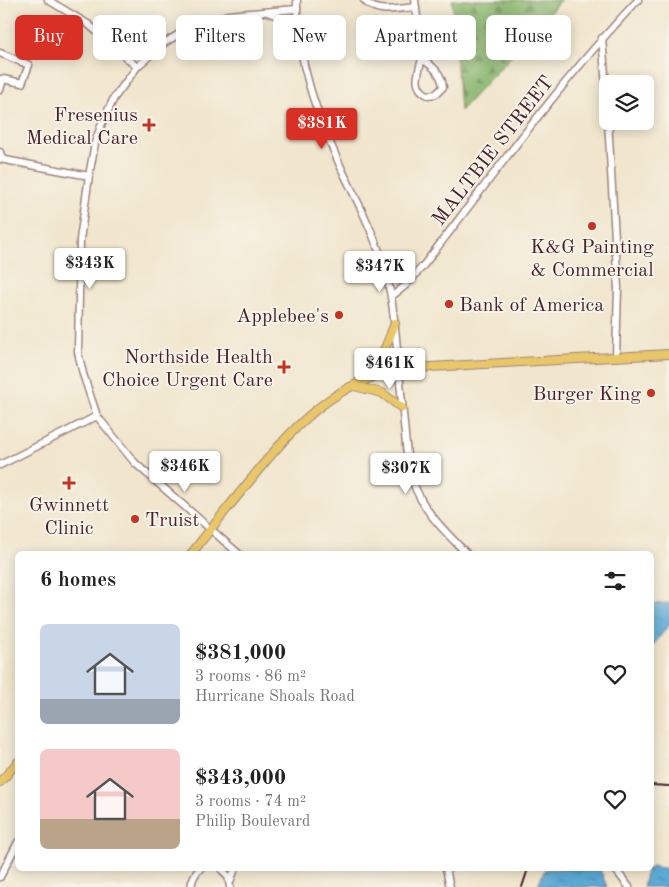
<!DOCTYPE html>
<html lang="en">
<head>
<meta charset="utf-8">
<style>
  body { margin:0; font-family:"Old Standard TT",serif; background:#f2f2f2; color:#222; height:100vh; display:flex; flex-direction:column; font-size:19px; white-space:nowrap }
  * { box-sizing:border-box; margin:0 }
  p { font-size:16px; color:#767676 }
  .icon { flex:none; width:28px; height:28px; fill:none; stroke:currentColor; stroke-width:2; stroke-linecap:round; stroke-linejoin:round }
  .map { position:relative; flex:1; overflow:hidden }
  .sheet { position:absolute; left:15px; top:551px; width:639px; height:320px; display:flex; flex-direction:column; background:#fff; border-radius:8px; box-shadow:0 2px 12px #0003 }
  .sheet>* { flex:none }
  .banner { position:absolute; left:15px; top:15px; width:640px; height:45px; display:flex; gap:10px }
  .tools { position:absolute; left:599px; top:75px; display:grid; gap:10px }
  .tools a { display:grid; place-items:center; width:55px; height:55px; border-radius:8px; background:#fff; box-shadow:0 2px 12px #0003; font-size:25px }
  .price { position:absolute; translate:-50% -42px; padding:0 11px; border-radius:5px; background:#fff; color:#222; font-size:16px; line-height:32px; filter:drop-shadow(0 1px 2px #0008) }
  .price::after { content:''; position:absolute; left:50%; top:30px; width:15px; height:11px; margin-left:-8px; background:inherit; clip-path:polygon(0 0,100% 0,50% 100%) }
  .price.current { background:#d93025; color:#fff }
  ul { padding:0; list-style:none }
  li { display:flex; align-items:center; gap:15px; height:125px; padding:0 25px }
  li span { display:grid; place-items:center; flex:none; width:140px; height:100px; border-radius:8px; color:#555 }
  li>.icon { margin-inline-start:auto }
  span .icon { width:60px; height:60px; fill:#fffc; stroke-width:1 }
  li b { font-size:21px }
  h2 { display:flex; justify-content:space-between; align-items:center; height:60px; padding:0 25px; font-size:21px }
  .chip { padding:0 18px; border-radius:8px; background:#fff; box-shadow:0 2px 12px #0003; font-size:18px; line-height:45px }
  .chip.current { background:#d93025; color:#fff }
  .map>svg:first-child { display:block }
  .forest { fill:url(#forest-firs); stroke:#6b6c4e }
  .water { fill:url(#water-ripples); stroke:#546480 }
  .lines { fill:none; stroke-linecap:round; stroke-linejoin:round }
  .minor-casing { stroke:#9e827c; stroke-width:9 }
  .major-casing { stroke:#9e827c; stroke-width:10 }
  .minor { stroke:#fff; stroke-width:6 }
  .major { stroke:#e9c769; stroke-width:8 }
  .rail { stroke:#4a1f2b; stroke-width:2 }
  .poi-dot { fill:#c8321e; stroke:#f7f3e8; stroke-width:2 }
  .labels { text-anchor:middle; stroke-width:4; stroke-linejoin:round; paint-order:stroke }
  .poi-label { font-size:20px; fill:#4a1f2b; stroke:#f7f3e8; text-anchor:end }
  .street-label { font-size:20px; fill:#4a1f2b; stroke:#f7f3e8 }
</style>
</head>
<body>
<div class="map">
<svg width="669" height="887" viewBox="0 0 669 887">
  <defs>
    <pattern id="forest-firs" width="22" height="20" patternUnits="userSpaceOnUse" patternTransform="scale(1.25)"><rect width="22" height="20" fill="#8cb871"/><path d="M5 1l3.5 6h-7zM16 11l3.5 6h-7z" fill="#74955d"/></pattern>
    <pattern id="water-ripples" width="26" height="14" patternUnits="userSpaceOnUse" patternTransform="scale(1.25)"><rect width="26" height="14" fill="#5daad6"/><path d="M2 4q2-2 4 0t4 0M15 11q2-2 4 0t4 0" fill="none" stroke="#4f8aae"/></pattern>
  </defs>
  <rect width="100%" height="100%" fill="#f7f3e8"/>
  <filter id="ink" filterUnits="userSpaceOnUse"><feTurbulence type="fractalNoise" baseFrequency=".02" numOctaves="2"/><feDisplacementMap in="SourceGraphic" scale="10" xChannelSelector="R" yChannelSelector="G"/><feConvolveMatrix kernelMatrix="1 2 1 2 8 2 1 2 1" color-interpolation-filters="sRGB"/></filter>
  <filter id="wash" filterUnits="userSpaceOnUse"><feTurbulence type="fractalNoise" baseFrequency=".0096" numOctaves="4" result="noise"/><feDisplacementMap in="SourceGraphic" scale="20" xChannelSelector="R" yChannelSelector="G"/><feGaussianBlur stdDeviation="1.12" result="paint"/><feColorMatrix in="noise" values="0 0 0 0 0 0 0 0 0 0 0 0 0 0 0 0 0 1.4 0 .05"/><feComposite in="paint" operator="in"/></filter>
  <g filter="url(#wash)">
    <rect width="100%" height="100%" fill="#f1e6cd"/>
    <path class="forest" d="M452 0H561L539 27 460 111Z"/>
    <path class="water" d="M669 603V625L651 648V604Z
      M651 866 669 869V887H643L647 869H651Z
      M545 869H600L607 887H537Z"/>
  </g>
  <g filter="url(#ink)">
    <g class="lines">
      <defs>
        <path id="minor" d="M48 0 88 24 137 67
          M297 0C296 62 318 118 344 174 358 202 372 230 382 260 393 293 395 327 398 361 401 396 405 431 408 466 418 507 439 525 467 554
          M364 0C376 15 399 8 416 7
          M415 0 422 59
          M267 12 280 17 297 30
          M602 38 608 111
          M0 53 29 65 22 83 3 79
          M422 59C433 66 442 74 443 87L436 94 428 95C412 88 418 73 422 59Z
          M0 90 3 79H1
          M608 121 618 288 616 357
          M0 152 2 159
          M0 159 89 176
          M391 297 406 285 423 266C493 176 559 83 638 0
          M0 465 97 416
          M239 554 135 463 97 416 83 374 78 352 80 240 89 176 95 143 102 123 114 98 137 67 164 43 181 33 209 21 228 15 296 9
          M221 869 228 876 230 887
          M446 869 450 887
          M615 869 629 887
          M0 877 18 842
          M230 882 235 869
          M191 887C192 879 194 874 200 869"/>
        <path id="major" d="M359 381C382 360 384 352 395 323
          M354 386 382 393 402 408
          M191 554C210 530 229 506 248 483 293 427 336 377 412 368L669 354
          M0 782 18 762"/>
      </defs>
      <use href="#minor" class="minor-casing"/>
      <use href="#major" class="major-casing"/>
      <use href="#minor" class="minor"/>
      <use href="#major" class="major"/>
      <path class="rail" d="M651 785 669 786
        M522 887 528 869"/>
    </g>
  </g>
  <g class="poi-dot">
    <path d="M146.5 117.5h5v5h5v5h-5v5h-5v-5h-5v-5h5z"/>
    <circle cx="592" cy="226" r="5"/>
    <circle cx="449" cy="304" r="5"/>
    <circle cx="339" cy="315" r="5"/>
    <path d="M281.5 359.5h5v5h5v5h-5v5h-5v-5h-5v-5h5z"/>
    <circle cx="651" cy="393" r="5"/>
    <path d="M66.5 475.5h5v5h5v5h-5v5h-5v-5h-5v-5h5z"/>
    <circle cx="135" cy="519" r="5"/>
  </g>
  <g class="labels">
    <g class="poi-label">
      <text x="138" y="121">Fresenius<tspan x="138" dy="23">Medical Care</tspan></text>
      <text x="592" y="253" text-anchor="middle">K&amp;G Painting<tspan x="592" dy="23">&amp; Commercial</tspan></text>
      <text x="459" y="311" text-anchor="start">Bank of America</text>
      <text x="329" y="322">Applebee's</text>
      <text x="273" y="363">Northside Health<tspan x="273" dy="23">Choice Urgent Care</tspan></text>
      <text x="641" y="400">Burger King</text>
      <text x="69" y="511" text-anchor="middle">Gwinnett<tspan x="69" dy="23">Clinic</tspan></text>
      <text x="145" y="526" text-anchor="start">Truist</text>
    </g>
    <g class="street-label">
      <text transform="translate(492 150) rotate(-52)" y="7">MALTBIE STREET</text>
    </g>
  </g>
</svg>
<div class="tools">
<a><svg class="icon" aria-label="layers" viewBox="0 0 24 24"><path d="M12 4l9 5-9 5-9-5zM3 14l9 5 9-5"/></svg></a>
</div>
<b class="price current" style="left:322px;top:150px">$381K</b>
<b class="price" style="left:90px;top:290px">$343K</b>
<b class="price" style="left:380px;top:293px">$347K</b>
<b class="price" style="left:390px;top:390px">$461K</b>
<b class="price" style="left:185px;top:493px">$346K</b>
<b class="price" style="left:406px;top:495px">$307K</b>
<div class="banner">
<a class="chip current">Buy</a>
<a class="chip">Rent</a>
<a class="chip">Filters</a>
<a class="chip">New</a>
<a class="chip">Apartment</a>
<a class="chip">House</a>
</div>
<section class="sheet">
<h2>6 homes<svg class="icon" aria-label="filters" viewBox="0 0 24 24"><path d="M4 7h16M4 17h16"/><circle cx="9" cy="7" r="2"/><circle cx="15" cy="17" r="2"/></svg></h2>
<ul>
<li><span style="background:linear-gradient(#c9d6e8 75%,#9aa5b1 0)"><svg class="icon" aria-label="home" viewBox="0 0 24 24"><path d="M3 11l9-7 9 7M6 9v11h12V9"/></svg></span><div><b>$381,000</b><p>3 rooms · 86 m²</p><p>Hurricane Shoals Road</p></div><svg class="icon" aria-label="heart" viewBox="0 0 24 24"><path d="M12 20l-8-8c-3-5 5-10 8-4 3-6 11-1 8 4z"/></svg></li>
<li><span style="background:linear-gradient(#f6c9c9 70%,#b9a48a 0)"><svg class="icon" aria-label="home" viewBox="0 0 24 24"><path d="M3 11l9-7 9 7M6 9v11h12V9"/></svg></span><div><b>$343,000</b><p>3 rooms · 74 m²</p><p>Philip Boulevard</p></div><svg class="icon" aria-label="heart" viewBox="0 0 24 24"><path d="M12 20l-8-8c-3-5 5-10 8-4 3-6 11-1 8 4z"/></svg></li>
</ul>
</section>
</div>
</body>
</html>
